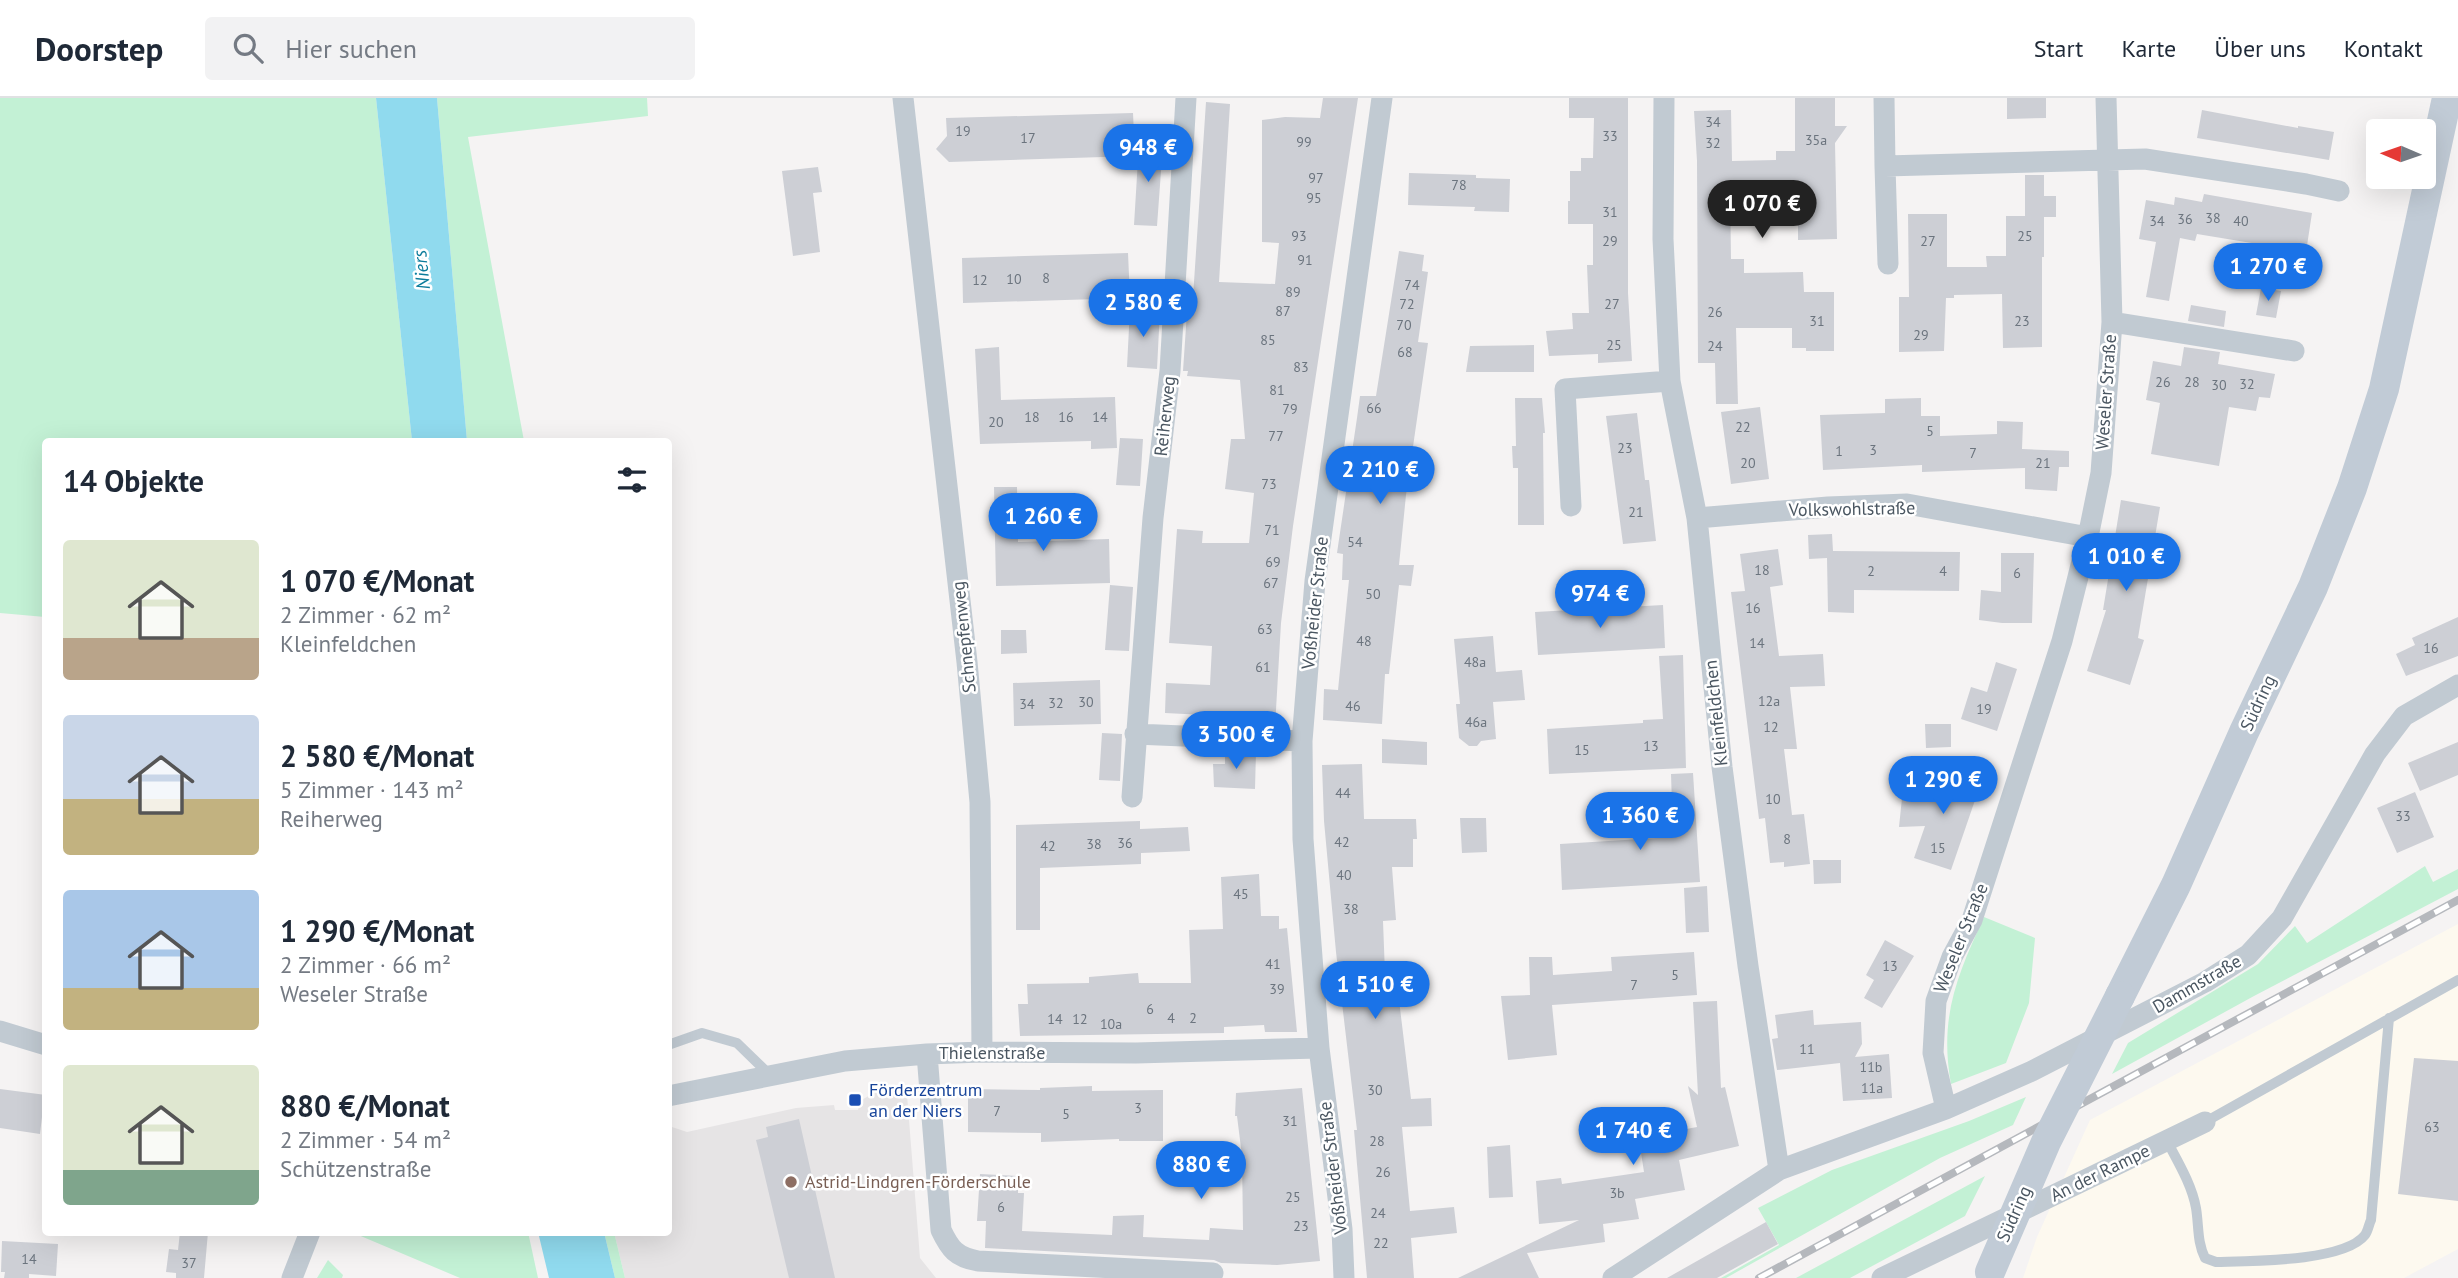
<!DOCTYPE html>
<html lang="de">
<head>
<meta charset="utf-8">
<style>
  body { margin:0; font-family:"PT Sans",sans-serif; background:#f2f2f3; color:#1f2937; height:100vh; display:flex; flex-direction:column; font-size:26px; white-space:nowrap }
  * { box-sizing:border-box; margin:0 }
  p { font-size:23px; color:#747a83 }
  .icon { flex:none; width:38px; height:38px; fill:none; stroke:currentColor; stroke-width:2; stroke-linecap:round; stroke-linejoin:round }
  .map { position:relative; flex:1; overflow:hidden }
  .side { position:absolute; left:42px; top:340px; width:630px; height:798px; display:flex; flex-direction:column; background:#fff; border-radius:7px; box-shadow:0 7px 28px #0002 }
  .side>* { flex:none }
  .needle { width:46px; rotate:272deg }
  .tools { position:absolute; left:2366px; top:21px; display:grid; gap:14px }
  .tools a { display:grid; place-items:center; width:70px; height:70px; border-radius:7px; background:#fff; box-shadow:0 7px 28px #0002; font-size:35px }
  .price { position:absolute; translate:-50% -60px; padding:0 16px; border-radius:24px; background:#1a73e8; color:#fff; font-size:23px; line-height:46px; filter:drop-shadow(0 2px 4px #0008) }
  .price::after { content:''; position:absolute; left:50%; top:42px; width:21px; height:16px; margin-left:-10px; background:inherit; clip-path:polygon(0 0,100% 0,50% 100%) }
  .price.selected { background:#222; color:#fff }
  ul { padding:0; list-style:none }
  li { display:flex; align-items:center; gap:21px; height:175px; padding:0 21px }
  li span { display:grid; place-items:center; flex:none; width:196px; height:140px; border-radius:7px; color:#555 }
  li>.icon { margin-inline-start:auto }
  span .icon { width:84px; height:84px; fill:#fffc; stroke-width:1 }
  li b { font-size:30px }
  h2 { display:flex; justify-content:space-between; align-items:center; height:84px; padding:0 21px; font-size:30px }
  header { display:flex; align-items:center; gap:42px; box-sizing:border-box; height:98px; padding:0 35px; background:#fff; border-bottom:2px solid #e0e1e3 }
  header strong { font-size:33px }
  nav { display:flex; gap:38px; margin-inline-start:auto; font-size:24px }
  .search { width:490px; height:63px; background:#f2f2f3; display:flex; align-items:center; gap:18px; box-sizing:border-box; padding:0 24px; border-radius:7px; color:#747a83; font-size:26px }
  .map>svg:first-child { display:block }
  .commercial { fill:#fdf9ef }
  .education { fill:#e6e4e5 }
  .green { fill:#c3f1d5 }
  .water { fill:#90daee }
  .building { fill:#cdcfd5 }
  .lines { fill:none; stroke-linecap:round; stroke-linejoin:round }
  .service { stroke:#c1cad2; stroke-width:10 }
  .minor { stroke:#c1cad2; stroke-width:21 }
  .secondary { stroke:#c1cbd6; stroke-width:30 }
  .rail-casing { stroke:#b5b8bd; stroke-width:8 }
  .rail { stroke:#fff; stroke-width:5; stroke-dasharray:16; stroke-linecap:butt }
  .secondary-bridge { stroke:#c1cbd6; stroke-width:30 }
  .transit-dot { fill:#1a4fb4; stroke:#fff; stroke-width:2.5 }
  .education-dot { fill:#8d6e63; stroke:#fff; stroke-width:2.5 }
  .labels { text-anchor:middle; stroke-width:5; stroke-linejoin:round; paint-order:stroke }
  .number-label { font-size:14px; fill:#6b747e }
  .street-label { font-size:18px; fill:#4a5661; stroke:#fff }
  .transit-label { font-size:18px; fill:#164399; stroke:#fff; text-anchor:start }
  .education-label { font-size:18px; fill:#785e54; stroke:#fff; text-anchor:start }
  .water-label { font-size:19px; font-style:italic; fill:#0c7c9b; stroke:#fff }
</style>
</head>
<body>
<header>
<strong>Doorstep</strong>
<div class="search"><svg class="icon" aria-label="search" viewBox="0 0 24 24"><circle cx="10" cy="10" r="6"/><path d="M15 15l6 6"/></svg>Hier suchen</div>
<nav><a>Start</a><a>Karte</a><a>Über uns</a><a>Kontakt</a></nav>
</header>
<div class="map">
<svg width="2458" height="1180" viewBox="0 0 2458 1180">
  <rect width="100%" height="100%" fill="#f5f3f3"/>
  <path class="commercial" d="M2458 826V1151L2404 1180H2023L2037 1139 2090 1022Z"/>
  <path class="education" d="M896 987 907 997 920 1160 936 1180H625L614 1134H668L669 1028 687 1034 796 1010 834 1007 835 1012H858L860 1003 880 991Z"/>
  <path class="green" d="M0 0H376L412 343H46L45 519 0 515Z
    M437 0H647L648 18 468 39 524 343H467Z
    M2425 768 2433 784 2458 771V791L2254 898 2112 976 2128 945 2258 866 2295 828 2307 845Z
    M1984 819 2035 840 2029 905 2006 965 1951 986C1939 919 1957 878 1984 819Z
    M2026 999 2013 1027 1940 1060 1726 1180H1721L1779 1147 1758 1110 1832 1072 1969 1023Z
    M1985 1078 1965 1118 1850 1180H1796Z
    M358 1134H528L538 1180H460L356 1136Z
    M604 1134H614L625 1180H615Z
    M328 1162 343 1177 342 1180H317Z"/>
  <path class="water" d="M376 0H437L467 343H412Z
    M538 1134H604L615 1180H549Z"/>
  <path class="building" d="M1323 0H1358L1293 428 1281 525 1275 629 1224 627V618L1165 615 1166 585 1210 587 1212 548 1169 545 1177 431 1203 433 1202 445H1249L1254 395 1225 391 1231 341H1245L1240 282 1187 278 1188 273H1183L1187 214H1192L1206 4 1230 6 1219 184 1275 186 1279 145 1262 144V22L1285 19 1320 20Z
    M1569 0H1628V195L1632 263 1598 265V256L1549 258 1546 233 1573 231 1572 215H1589L1587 167H1593V126H1568V103H1570V73H1581V60H1593L1594 20H1569Z
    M1795 0H1835V28H1847L1835 45 1837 141 1798 142V87L1730 86 1731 161H1744V175L1803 174 1804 194H1834V253H1806V250H1792V230H1736L1738 306H1716L1715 265H1698L1697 63 1694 13 1731 12 1732 63 1776 62V53H1795Z
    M2007 0H2046V20L2007 21Z
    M2202 12 2298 30V28L2334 34 2329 62 2197 40Z
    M1133 15 1135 58 949 64 936 51 947 38 946 20Z
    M1139 45 1163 46 1157 128 1134 127Z
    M818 69 822 94 813 95 820 154 793 158 782 73Z
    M1409 75 1476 77V80L1510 81 1509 114 1474 113 1475 109 1408 107Z
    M2025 77H2044V98H2056V119H2044V159H2042V249L2003 250 2002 196 1954 197V200H1946L1944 253 1899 254V199H1909L1908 116H1947V169H1987L1986 158H2006V118H2025Z
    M2204 96 2312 115 2306 154 2197 136 2195 143 2180 140 2169 203 2146 199 2156 144 2139 141 2146 102 2174 107 2175 99 2202 104Z
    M1399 153 1424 157 1422 173 1428 174 1418 244 1428 245 1406 397 1399 467H1414L1411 488 1399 487 1389 576H1385L1382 626 1323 622 1324 591 1338 592 1349 482H1342L1343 456 1337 455 1357 320 1360 298H1376Z
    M1128 155 1130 200 963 205 962 160Z
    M2261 190 2281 193 2276 220 2256 217Z
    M2191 207 2226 213 2224 229 2188 223Z
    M1130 210 1160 212 1157 271 1127 269Z
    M1534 247V274H1466L1470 248Z
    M999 249 1001 302 1115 299 1117 350 1091 351V343L980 346 975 251Z
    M2184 249 2220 254 2218 266 2275 276 2270 300 2259 299 2256 313 2229 309 2219 368 2151 356 2160 305 2146 302 2153 263 2181 268Z
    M1515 300H1542L1545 335H1543L1544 427H1518V370H1513L1512 348H1516Z
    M1921 300V318H1940V338L1997 336V323L2023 324 2022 351 2069 353V369H2059L2057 393 2025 391V370L1922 374V367L1823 372 1820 317 1885 315V301Z
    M1760 309 1769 381 1731 386 1721 314Z
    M1637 315 1645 382H1649L1656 443 1623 446 1606 318Z
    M1120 340 1143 341 1140 388 1116 387Z
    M994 389H1017L1018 444 1109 441 1110 485 996 488Z
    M2121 402 2160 409 2138 540 2144 542 2130 587 2087 573 2106 512H2103Z
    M1832 436 1833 453 1960 454 1959 493 1854 492V515L1828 514 1827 460 1809 461 1808 437Z
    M1778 451 1783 487 1770 489 1779 558 1823 556 1825 588 1790 589 1797 651H1784L1792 717 1804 716 1810 766 1784 769V764L1770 765 1765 720 1759 721 1731 494 1745 493 1740 456Z
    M2001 455H2034L2032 525H2002L1979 522 1981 492 2001 494Z
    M1110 487 1133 489 1129 553 1105 552Z
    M1663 507 1665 550 1538 557 1535 514Z
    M2458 519V558L2406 578 2396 556 2415 547 2412 540Z
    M1001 532H1026L1027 555 1001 556Z
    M1493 538 1496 574 1522 572 1525 602 1493 604 1496 641 1481 643 1477 648H1469L1459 640 1456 606H1460L1454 541Z
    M1683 557 1686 670 1549 676 1547 631 1643 625V622L1663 621 1659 558Z
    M1996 564 2017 571 1997 633 1961 621 1971 589 1987 594Z
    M1100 582 1101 626 1014 628 1013 585Z
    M1925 626H1951V649L1926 650Z
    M1102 635 1122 636 1120 683 1099 682Z
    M1382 641 1427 644V667L1382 665Z
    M2458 644V677L2420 693 2408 665Z
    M1225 653 1256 654 1255 691 1214 689 1213 666H1225Z
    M1947 665 1984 676 1951 772 1914 760 1925 728 1899 729 1902 700 1936 699Z
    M1362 666 1364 721H1416L1417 741H1413V769H1392L1396 822 1383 823 1386 902H1399L1411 1001 1431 1000 1432 1028 1402 1029 1410 1113 1454 1109 1457 1135 1411 1140 1414 1180H1367L1354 1032H1357L1336 854 1324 723 1322 667Z
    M1693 675 1700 784 1562 792 1560 746 1657 740V738L1673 737 1671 676Z
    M2415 694 2434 739 2397 755 2377 710Z
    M1460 720H1486L1487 754 1462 755Z
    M1140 723V731L1188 729 1190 753 1141 755V766L1040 770V832H1016V727Z
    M1813 762H1841V785L1814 786Z
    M1259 776 1261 818H1279V831L1287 830 1297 934H1265L1264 927 1224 929V935L1020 938 1018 906H1028L1027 886 1089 885V879L1138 875 1139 885H1191L1189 832 1223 831 1221 779Z
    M1707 788 1709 834 1686 835 1684 790Z
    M1885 842 1914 858 1882 910 1864 900 1874 882 1866 877Z
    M1694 854 1697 897 1552 907 1557 957 1508 962 1501 898 1530 897 1529 859H1552L1553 877 1612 873 1611 859Z
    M1717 903 1721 990 1725 989 1739 1048 1679 1062 1685 1092 1635 1101 1639 1121 1603 1126 1605 1144 1527 1155 1539 1180H1458L1579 1122 1539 1126 1536 1083 1561 1080 1562 1086 1644 1074 1639 1042 1649 1041V1038L1697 1029 1688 988 1698 997 1693 904Z
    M1813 912 1814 927 1861 924 1862 946 1855 959 1889 956 1892 1000 1843 1003 1840 965 1777 972 1772 941 1778 940 1775 917Z
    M2414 960 2458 963V1103L2398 1096Z
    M1092 988V993L1163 992V1043H1119V1041L1041 1044V1035L968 1034V991L1040 992V990Z
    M1302 990 1320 1163 1277 1167 1221 1165 1214 1162 985 1150 986 1123H977L980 1076 1018 1078V1095H1024L1022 1133 1112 1137 1113 1118 1144 1117 1143 1139 1209 1142 1210 1130 1243 1132 1242 1058 1237 1018H1235L1236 995Z
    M0 991 46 997V1019H42L40 1036 0 1030Z
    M799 1021 835 1180H789L761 1062 756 1042 768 1039 766 1029Z
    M1510 1047 1513 1099 1489 1100 1487 1049Z
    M1766 1124 1778 1146 1717 1180H1667Z
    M180 1134H208L204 1180H176V1175L166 1174 169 1151 178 1152Z
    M2 1143 58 1146 56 1178 29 1176V1180H4L5 1174H1Z"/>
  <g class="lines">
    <path class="service" d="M668 947 702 935 737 945 771 978
      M2205 1024 2458 882
      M2167 1043C2178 1064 2192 1087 2196 1110 2199 1128 2197 1144 2205 1160L2216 1164C2249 1163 2344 1164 2365 1137 2368 1133 2369 1126 2371 1122L2389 920"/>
    <path class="minor" d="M903 0 967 564 980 704 982 954
      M1664 0 1663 141 1670 283 1697 420 1722 669 1748 868 1779 1072
      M1884 0 1885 68
      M1888 166 1885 68 2145 61 2306 86 2339 93
      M2112 224 2294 253
      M1571 408 1565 291 1670 283
      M1697 420 1828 409 1907 406 2088 439
      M1135 636 1302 643
      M1132 699 1153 420 1170 273 1186 0
      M0 933 46 947
      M927 956 941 1132C950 1151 956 1159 978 1163L1213 1175
      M668 998 845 963 927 956 982 954 1136 955 1319 950
      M1946 1011 2032 973 2205 884 2248 857 2282 820 2375 656 2404 618 2458 587
      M292 1180 310 1134
      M1344 1180 1342 1131 1319 950 1311 846 1303 741 1302 643 1315 483 1382 0
      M1613 1180 1779 1072 1946 1011 1933 955 1936 903 1952 859 1972 822 2062 543 2088 439 2101 375 2112 224 2106 0
      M1882 1180 2205 1024"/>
    <path class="secondary" d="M2120 898 2176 787 2244 634 2313 489 2352 390 2384 291 2447 0"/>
    <defs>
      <path id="rail" d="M1759 1180 2458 802"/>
    </defs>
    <use href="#rail" class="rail-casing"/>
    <use href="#rail" class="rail"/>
    <path class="secondary-bridge" d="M1990 1174 2046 1044 2120 898"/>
  </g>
  <rect class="transit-dot" x="848" y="995" width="14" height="14" rx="3.5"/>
  <circle class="education-dot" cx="791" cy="1084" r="7"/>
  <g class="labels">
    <g class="number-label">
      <text x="1713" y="29">34</text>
      <text x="963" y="38">19</text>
      <text x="1610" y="43">33</text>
      <text x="1028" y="45">17</text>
      <text x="1816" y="47">35a</text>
      <text x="1304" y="49">99</text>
      <text x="1713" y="50">32</text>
      <text x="1316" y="85">97</text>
      <text x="1459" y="92">78</text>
      <text x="1314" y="105">95</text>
      <text x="1610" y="119">31</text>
      <text x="2213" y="125">38</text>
      <text x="2185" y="126">36</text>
      <text x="2157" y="128">34</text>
      <text x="2241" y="128">40</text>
      <text x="1299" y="143">93</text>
      <text x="2025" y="143">25</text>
      <text x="1610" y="148">29</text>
      <text x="1928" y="148">27</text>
      <text x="1305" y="167">91</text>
      <text x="1046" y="185">8</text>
      <text x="1014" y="186">10</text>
      <text x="980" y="187">12</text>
      <text x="1412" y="192">74</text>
      <text x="1293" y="199">89</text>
      <text x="1407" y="211">72</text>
      <text x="1612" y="211">27</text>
      <text x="1283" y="218">87</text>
      <text x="1715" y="219">26</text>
      <text x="1817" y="228">31</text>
      <text x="2022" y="228">23</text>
      <text x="1404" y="232">70</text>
      <text x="1921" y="242">29</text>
      <text x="1268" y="247">85</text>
      <text x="1614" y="252">25</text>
      <text x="1715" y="253">24</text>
      <text x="1405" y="259">68</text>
      <text x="1301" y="274">83</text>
      <text x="2163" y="289">26</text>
      <text x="2192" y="289">28</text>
      <text x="2247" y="291">32</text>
      <text x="2219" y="292">30</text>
      <text x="1277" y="297">81</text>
      <text x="1374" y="315">66</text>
      <text x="1290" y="316">79</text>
      <text x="1032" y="324">18</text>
      <text x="1066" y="324">16</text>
      <text x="1100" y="324">14</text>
      <text x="996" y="329">20</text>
      <text x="1743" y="334">22</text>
      <text x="1930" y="338">5</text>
      <text x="1276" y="343">77</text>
      <text x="1625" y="355">23</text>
      <text x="1873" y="357">3</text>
      <text x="1839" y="358">1</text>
      <text x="1973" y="360">7</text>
      <text x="1748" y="370">20</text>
      <text x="2043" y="370">21</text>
      <text x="1269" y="391">73</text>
      <text x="1636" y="419">21</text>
      <text x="1272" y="437">71</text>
      <text x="1355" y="449">54</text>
      <text x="1273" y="469">69</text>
      <text x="1762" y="477">18</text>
      <text x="1871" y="478">2</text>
      <text x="1943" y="478">4</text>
      <text x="2017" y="480">6</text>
      <text x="1271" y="490">67</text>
      <text x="1373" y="501">50</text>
      <text x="1753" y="515">16</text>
      <text x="1265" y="536">63</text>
      <text x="1364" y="548">48</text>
      <text x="1757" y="550">14</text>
      <text x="2431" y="555">16</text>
      <text x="1475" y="569">48a</text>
      <text x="1263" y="574">61</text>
      <text x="1769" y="608">12a</text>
      <text x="1086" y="609">30</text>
      <text x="1056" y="610">32</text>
      <text x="1027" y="611">34</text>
      <text x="1353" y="613">46</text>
      <text x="1984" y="616">19</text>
      <text x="1476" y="629">46a</text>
      <text x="1771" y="634">12</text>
      <text x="1651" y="653">13</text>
      <text x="1582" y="657">15</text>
      <text x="1343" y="700">44</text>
      <text x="1773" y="706">10</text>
      <text x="2403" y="723">33</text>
      <text x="1787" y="746">8</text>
      <text x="1342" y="749">42</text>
      <text x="1125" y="750">36</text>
      <text x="1094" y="751">38</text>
      <text x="1048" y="753">42</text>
      <text x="1938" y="755">15</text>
      <text x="1344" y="782">40</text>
      <text x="1241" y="801">45</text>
      <text x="1351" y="816">38</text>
      <text x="1273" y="871">41</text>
      <text x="1890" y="873">13</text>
      <text x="1675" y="882">5</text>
      <text x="1634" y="892">7</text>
      <text x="1277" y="896">39</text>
      <text x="1150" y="916">6</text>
      <text x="1171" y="925">4</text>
      <text x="1193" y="925">2</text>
      <text x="1055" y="926">14</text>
      <text x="1080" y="926">12</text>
      <text x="1111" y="931">10a</text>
      <text x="1807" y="956">11</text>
      <text x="1871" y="974">11b</text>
      <text x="1872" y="995">11a</text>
      <text x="1375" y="997">30</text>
      <text x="1138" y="1015">3</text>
      <text x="997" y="1018">7</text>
      <text x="1066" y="1021">5</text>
      <text x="1290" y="1028">31</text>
      <text x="2432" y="1034">63</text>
      <text x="1377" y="1048">28</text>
      <text x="1383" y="1079">26</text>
      <text x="1617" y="1100">3b</text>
      <text x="1293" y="1104">25</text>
      <text x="1001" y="1114">6</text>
      <text x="1378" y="1120">24</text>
      <text x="1301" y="1133">23</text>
      <text x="1381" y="1150">22</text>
      <text x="29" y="1166">14</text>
      <text x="189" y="1170">37</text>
    </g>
    <g class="street-label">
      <text transform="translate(2106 294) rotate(-86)" y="6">Weseler Straße</text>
      <text transform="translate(1165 318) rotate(-84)" y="6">Reiherweg</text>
      <text transform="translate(1852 411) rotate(-1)" y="6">Volkswohlstraße</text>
      <text transform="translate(1315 505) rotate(-84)" y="6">Voßheider Straße</text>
      <text transform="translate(964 539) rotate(-96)" y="6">Schnepfenweg</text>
      <text transform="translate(2258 605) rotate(-65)" y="6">Südring</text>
      <text transform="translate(1716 615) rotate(-96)" y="6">Kleinfeldchen</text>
      <text transform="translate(1961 840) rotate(-68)" y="6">Weseler Straße</text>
      <text transform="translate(2197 886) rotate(-30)" y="6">Dammstraße</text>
      <text x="992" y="961">Thielenstraße</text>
      <text transform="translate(1333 1070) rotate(-97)" y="6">Voßheider Straße</text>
      <text transform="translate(2100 1075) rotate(-26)" y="6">An der Rampe</text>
      <text transform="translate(2014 1116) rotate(-66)" y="6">Südring</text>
    </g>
    <g class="transit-label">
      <text x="869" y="998">Förderzentrum<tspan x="869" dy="21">an der Niers</tspan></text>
    </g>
    <g class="education-label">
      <text x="805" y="1090">Astrid-Lindgren-Förderschule</text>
    </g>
    <g class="water-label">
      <text transform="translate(421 172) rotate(-96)" y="7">Niers</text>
    </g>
  </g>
</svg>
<div class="tools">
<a><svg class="needle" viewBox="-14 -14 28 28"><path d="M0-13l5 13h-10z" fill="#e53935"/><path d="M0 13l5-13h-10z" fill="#747a83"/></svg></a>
</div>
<b class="price" style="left:1148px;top:86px">948 €</b>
<b class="price selected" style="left:1762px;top:142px">1 070 €</b>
<b class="price" style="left:2268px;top:205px">1 270 €</b>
<b class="price" style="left:1143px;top:241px">2 580 €</b>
<b class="price" style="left:1380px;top:408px">2 210 €</b>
<b class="price" style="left:1043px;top:455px">1 260 €</b>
<b class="price" style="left:2126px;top:495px">1 010 €</b>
<b class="price" style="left:1600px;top:532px">974 €</b>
<b class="price" style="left:1236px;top:673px">3 500 €</b>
<b class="price" style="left:1943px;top:718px">1 290 €</b>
<b class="price" style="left:1640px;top:754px">1 360 €</b>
<b class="price" style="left:1375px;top:923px">1 510 €</b>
<b class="price" style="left:1633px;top:1069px">1 740 €</b>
<b class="price" style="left:1201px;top:1103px">880 €</b>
<section class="side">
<h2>14 Objekte<svg class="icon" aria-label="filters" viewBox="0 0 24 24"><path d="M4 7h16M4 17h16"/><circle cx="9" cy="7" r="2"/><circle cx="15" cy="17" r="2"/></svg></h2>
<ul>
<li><span style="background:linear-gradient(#dfe7d0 70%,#b9a48a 0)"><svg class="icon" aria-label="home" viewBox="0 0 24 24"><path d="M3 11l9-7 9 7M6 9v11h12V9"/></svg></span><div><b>1 070 €/Monat</b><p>2 Zimmer · 62 m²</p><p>Kleinfeldchen</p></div></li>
<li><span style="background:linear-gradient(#c9d6e8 60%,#c2b280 0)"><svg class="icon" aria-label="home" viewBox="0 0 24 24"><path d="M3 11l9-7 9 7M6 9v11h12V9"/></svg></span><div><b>2 580 €/Monat</b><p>5 Zimmer · 143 m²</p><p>Reiherweg</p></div></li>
<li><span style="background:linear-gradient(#a9c7e8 70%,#c2b280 0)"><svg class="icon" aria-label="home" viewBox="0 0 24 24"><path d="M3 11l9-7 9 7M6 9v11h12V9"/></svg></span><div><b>1 290 €/Monat</b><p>2 Zimmer · 66 m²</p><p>Weseler Straße</p></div></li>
<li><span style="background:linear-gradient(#dfe7d0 75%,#7fa58c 0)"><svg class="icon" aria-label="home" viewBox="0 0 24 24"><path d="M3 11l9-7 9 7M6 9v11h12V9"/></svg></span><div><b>880 €/Monat</b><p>2 Zimmer · 54 m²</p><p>Schützenstraße</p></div></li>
</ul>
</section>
</div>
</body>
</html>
